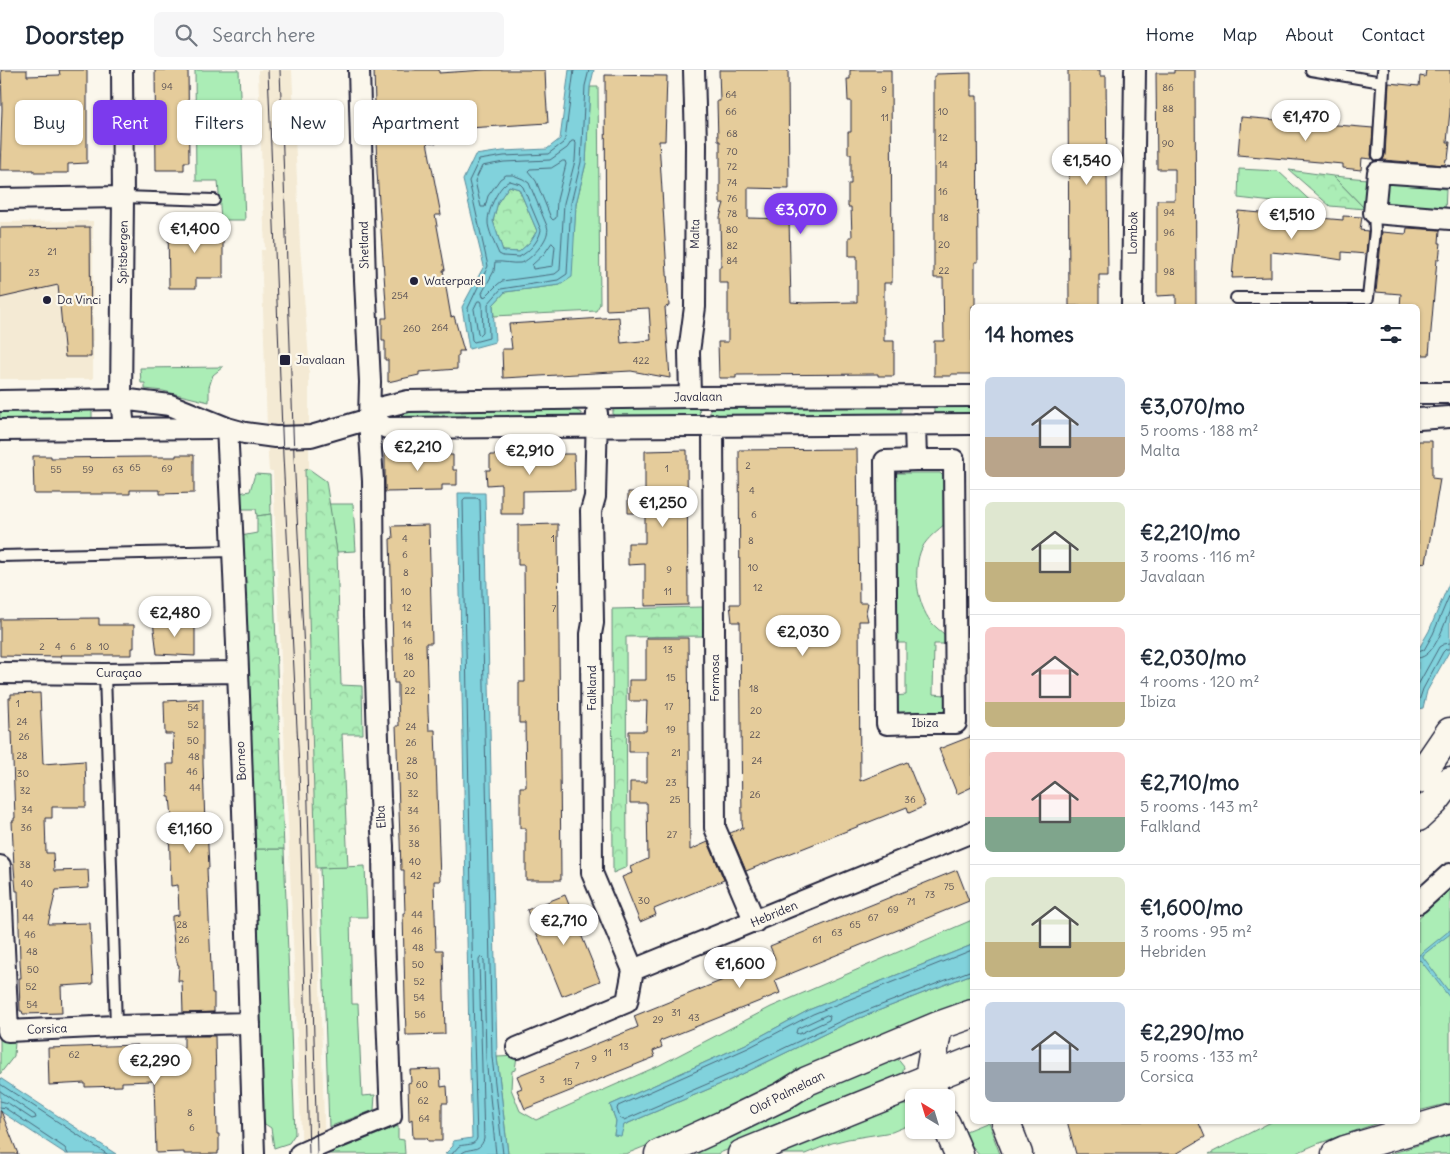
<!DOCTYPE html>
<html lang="en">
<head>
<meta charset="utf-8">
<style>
  body { margin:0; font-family:Delius,sans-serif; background:#f6f6f7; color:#1f2937; height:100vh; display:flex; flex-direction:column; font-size:19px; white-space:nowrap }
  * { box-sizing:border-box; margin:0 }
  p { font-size:16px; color:#747a83 }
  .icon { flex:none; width:28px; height:28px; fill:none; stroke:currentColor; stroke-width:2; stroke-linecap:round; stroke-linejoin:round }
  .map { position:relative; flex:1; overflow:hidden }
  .details { position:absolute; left:970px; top:234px; width:450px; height:820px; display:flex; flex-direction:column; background:#fff; border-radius:8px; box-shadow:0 1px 4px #0004 }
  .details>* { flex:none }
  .guide { position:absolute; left:15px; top:30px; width:475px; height:45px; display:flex; gap:10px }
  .needle { width:32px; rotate:322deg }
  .tools { position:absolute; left:905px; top:1019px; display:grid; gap:10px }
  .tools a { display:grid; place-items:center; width:50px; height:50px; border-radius:8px; background:#fff; box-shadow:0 1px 4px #0004; font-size:25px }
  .price { position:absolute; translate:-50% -42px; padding:0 11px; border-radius:18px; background:#fff; color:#222; font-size:16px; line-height:32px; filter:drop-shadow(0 1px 2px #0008) }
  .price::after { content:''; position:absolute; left:50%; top:30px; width:15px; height:11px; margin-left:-8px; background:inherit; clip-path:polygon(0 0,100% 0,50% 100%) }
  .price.selected { background:#7c3aed; color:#fff }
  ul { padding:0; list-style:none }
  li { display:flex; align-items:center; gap:15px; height:125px; padding:0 15px }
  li+li { border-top:1px solid #e0e1e3 }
  li span { display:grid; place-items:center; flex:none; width:140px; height:100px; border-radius:8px; color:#555 }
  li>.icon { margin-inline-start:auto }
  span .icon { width:60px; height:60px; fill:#fffc; stroke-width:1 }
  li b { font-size:21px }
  h2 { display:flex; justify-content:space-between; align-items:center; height:60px; padding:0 15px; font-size:21px }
  .tag { padding:0 18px; border-radius:8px; background:#fff; box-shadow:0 1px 4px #0004; font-size:18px; line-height:45px }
  .tag.selected { background:#7c3aed; color:#fff }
  header { display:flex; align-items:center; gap:30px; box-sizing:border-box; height:70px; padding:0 25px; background:#fff; border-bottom:1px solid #e0e1e3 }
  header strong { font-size:24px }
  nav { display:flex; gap:28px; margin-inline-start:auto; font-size:18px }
  .search { width:350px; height:45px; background:#f6f6f7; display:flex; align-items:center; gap:12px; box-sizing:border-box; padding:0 18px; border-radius:8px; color:#747a83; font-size:19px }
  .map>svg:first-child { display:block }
  .built { fill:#f4ead4 }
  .green { fill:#abedb6; stroke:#668878 }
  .forest { fill:url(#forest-crowns); stroke:#668878 }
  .water { fill:#81d2dc; stroke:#5b8c9c; fill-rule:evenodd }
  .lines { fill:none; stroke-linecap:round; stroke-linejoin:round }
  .shore { stroke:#48687b; stroke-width:1 }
  .building { fill:#e5cc9b; stroke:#22223b }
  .lane-casing { stroke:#22223b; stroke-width:14 }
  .street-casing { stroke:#22223b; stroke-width:24 }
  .secondary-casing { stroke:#22223b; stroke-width:31 }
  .primary-casing { stroke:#22223b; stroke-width:31 }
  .lane { stroke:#fbf7ec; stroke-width:10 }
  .street { stroke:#fbf7ec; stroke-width:20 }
  .secondary { stroke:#fbf7ec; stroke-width:28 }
  .primary { stroke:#fbf7ec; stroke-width:28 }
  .tram { stroke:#22223b; stroke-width:1 }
  .poi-dot { fill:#22223b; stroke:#fbf7ec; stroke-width:2 }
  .labels { text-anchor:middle; stroke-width:4.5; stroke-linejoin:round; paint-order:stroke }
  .number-label { font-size:10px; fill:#534c53 }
  .street-label { font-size:12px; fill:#22223b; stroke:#fbf7ec }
  .poi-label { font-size:12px; fill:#22223b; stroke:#fbf7ec; text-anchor:start }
</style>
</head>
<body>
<header>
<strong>Doorstep</strong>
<div class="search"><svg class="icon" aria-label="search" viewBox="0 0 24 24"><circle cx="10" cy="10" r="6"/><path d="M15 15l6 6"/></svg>Search here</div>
<nav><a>Home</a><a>Map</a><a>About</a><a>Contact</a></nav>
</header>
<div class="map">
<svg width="1450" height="1084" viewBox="0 0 1450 1084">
  <defs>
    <pattern id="forest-crowns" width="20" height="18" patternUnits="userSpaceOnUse" patternTransform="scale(1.25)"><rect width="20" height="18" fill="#abedb6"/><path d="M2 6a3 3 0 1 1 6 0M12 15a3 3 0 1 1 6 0" fill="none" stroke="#93cb9d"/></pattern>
  </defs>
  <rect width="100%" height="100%" fill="#fbf7ec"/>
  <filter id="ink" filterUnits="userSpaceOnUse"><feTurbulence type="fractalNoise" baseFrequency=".02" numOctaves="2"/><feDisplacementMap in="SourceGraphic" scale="10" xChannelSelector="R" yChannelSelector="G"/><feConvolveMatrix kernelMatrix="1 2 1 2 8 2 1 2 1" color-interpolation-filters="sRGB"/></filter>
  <g filter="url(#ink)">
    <path class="built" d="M258 0H292L300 176 309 289V399L305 400 325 1084H302L273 401H269L268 387 261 180H265Z
      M93 151V309H0V152Z"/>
    <path class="green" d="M195 0H239L245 150H221L218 111H196Z
      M590 17H598L600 234 596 241 494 246 493 235 505 222 560 215 574 165 576 134 586 93Z
      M1239 99 1278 101 1317 137 1238 128Z
      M1333 106 1367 109 1365 139Z
      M1389 112 1446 119 1445 143 1383 134 1385 115Z
      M223 297 213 305 209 317V332L163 321 145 319V313H141L140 298Z
      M934 333H972V347H934Z
      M901 334V348L710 349V335Z
      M699 335 700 350 613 347V337Z
      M568 336 581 343V348L399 352 398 342 450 337Z
      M0 339H92V353L0 354Z
      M896 403H940L945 408 946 453C938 460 927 468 922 478 912 499 917 534 931 552 935 557 941 561 945 565L947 574H934L933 624 946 625V637L944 641 931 645H914L897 642 894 638 893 626 906 625V573H893L892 409Z
      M255 404 270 405 271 444 257 446 256 439H240L239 423 250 421Z
      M329 434H353L356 481 337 482Z
      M253 779H284L295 1064 289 1073 274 1078 271 1058 262 1052Z
      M365 796 367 847H350L352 934H358L362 1026 375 1025 374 1040 329 1057 320 798Z
      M1450 820V1033L1418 1041V848Z
      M972 850V875L811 939 746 974 610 1035 616 1051 614 1065 624 1055 730 1010 847 953 972 904V935L764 1028 626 1084H508L497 987 517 986 515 1000 512 1001 511 1019 520 1041 536 1050 658 996 771 937Z
      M0 962 6 968 15 972 14 986 0 1004Z
      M896 987 904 997 902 1005 895 1013 717 1084H686L753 1057 797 1025Z
      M900 1034 914 1037V1053L892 1062 848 1069 832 1073 805 1084H776Z
      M1273 1051H1384L1317 1074 1294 1084H1209Z
      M988 1052 1000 1084H979L961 1063Z
      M398 1056V1069L404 1070 405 1084H328Z
      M1450 1065V1084H1390Z"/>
    <path class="forest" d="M1289 100 1333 106 1365 139 1330 136Z
      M509 116 519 119 537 161 530 172 519 182 503 181 493 151 498 132Z
      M309 399 326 411 337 482 341 615 362 616 363 664H342L348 797 316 798 305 400Z
      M271 444 284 779H253L241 466 257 463V446Z
      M704 537V566L626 567 627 797 613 803 612 539Z"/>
    <path class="water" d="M569 0H594L590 17 586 93 576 134 572 207 560 215 505 222 493 235 495 272 469 279 462 237 484 196 463 110 475 85 503 81 547 79 560 69ZM509 116 519 119 537 161 530 172 519 182 503 181 493 151 498 132Z
      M458 423H485L497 987 508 1084H445L453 1076V1071L472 1068 469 968Z
      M1450 511V580L1427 621 1423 638 1418 639V580L1429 561Z
      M1450 860V864L1423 885V887L1450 923V928L1421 891 1418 890V886Z
      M972 875V904L847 953 730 1010 624 1055 621 1066 614 1065 616 1051 610 1035 746 974 811 939Z
      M0 1008 116 1084H66L0 1041Z"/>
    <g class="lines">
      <path class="shore" d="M574 0 565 69 563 73 548 84 504 86 479 90 469 111 488 196 468 238 472 270 474 272 489 268 488 234 501 219 558 210 567 204 571 133 581 92 585 16 589 0
        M572 71H574L576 73 575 91 564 133 560 200 555 204 502 211 497 215 486 226 483 227 482 223 494 201 495 192C503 191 512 194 520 193 529 192 545 173 547 164 548 160 548 159 547 156L529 113 523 109 513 105H506L500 109 488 126 485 137H481L475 111 482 96 504 92 550 90 567 78Z
        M563 91H565L566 94 557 130 556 148 553 150 551 148 536 111 528 101 530 99 551 98Z
        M510 111 520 114 523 117 541 160C539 171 529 182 519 187L503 186 499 184C496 177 487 158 488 151 488 140 499 114 510 111Z
        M552 173 555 176 553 196 533 199 532 195 544 184Z
        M478 231H481L482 233 483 262 480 265 478 263 474 239Z
        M1418 582 1424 580 1433 564 1450 524
        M1418 588C1435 587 1444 554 1450 540
        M1418 615 1439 577 1444 574 1450 573
        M1418 634 1423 619 1443 582 1446 579H1450
        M972 880 813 944 748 978 618 1036 617 1039 620 1048 624 1050 728 1005 845 949 972 900
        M827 945 830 946 829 950 799 964 796 963 797 959Z
        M0 1014 107 1084
        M0 1021 35 1045 36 1048 32 1049 8 1033 0 1031
        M0 1037 5 1038 65 1078 68 1084
        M452 1084 459 1076C466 1074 475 1076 477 1068L474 968 463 430 465 428H477L480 430 492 987 503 1084
        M461 1084C469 1076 479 1084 484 1069L479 890 481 887 484 890 486 988 496 1084"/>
    </g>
    <path class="building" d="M1 0H27V6L60 5 59 0H87V93L68 94V103H34V100H0L2 39Z
      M155 0H188L189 92H184V100H156Z
      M374 0H439V3L485 0H545L546 25 548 53 437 60V73L427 72 441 145H435L445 200H443L451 247 454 246 464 281H459V286H457V299L419 302V305L388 312V290H385V271H382V248H387L377 102Z
      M719 0H788L789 119 748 118V148L789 149 791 232 805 233 857 232V186H849V167H852L851 137H848V114H851V84H848V62H851V31H848L847 9H850V0H891L892 213H884V271H894V306H878V304L736 305V308H719L718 272H728V213H719V197H721L720 147 724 133H720V71H718L717 31H720Z
      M1068 0H1100V6H1106L1108 205H1099V236H1069Z
      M1174 0H1195L1196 235H1176V225L1157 226V130H1175V99H1157L1156 3H1174Z
      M1426 0H1450V41L1447 72H1450L1448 89H1446L1445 95 1383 90 1385 85 1389 13 1419 16 1420 6 1425 7Z
      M971 3V26H977L978 192H975V236H972V304H951V306H934V271H944L943 208H934V6H936V4Z
      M605 5 667 6 665 71H659L669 236 665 237 670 308 631 301 503 308 502 279H512L509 254 619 247 621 273 651 270 649 238 606 240Z
      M1241 47 1373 58 1371 85 1372 89 1362 88 1361 100 1343 98V94L1238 85Z
      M1238 141 1343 150V146L1362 147 1360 160 1368 161 1366 184 1342 182V190L1323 187 1271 182V207L1232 208Z
      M223 154V208H196V218H169L168 155Z
      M90 157 91 287H65L58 215 0 228V158Z
      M1407 158 1440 160 1439 173H1441L1439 189H1437L1429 285H1418V236H1400L1401 224 1376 222 1382 162 1406 164Z
      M1418 371H1432V408L1440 409 1426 493 1418 492Z
      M857 379 859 533H868L866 542 868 551H859L860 711 907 692 925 736 909 743 907 737 746 801 730 763 743 758 742 753 740 552H732L730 534H740L739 380Z
      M687 380 688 535 645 536V494L628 495V473H645V443H628V422H645V381Z
      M544 381H562V384H574L575 420 523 421V444H501V414L487 415 486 400H490V385H519L518 382Z
      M425 382V385H453V400H457V415H442V421L385 422V383Z
      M176 385H194V423L160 424V420H130V424H34L33 386H51V388L145 387H176Z
      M558 454 561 810H526V758H520V717H526L525 653H519V612H525L524 495H518V455Z
      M429 455 432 573H426L428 642 429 660H435L440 811H434L436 880H443L445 964 409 965H406L405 929 403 843H405L404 812V800H401L397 679 396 656H399L398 625V613H394L390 469 393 468 392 456Z
      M99 548V555H134V578H132V585H60L62 587 0 586V549Z
      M153 551H195V586L157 584Z
      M646 568H688L690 780 708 772 724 810 654 839 656 845 640 852 622 807 632 803 630 797 648 789 647 733H630V712H647V682H629V661H646L647 631H629V610H646Z
      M40 623 43 694 85 691 86 719V737H52V748H45L46 783H53L54 801 88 800 89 818 56 820 48 854 90 853 93 914 61 916 62 943 23 944 22 941H20L19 908H21L20 891 18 821H16L14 798 12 751H14V748H15L12 661H10L9 628H11V624Z
      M203 629V693L205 756H207L209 798H207L212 923H214V942L183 943 182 911H178L179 895H178L175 884 172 853V846L179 845 178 815 171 816 169 757H173L170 727H168L167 694H174L173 664H165L164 631Z
      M972 666V717L957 724 939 679Z
      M957 800 969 831 775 910 780 923 660 971 662 977 653 981 655 987 525 1039 517 1020 522 1018 517 1006 638 957 634 946 775 889 770 876Z
      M565 825 600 911 562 926 527 840Z
      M184 966H215L217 1064H219V1081H218V1084H184V1082L156 1083 154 1011 122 1012V1016L85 1017V1013L49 1015 48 978 138 975V980L184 978Z
      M440 999 441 1017 447 1016 448 1033H442V1071H428L427 1068H413L412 1049 409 1051 408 1013 411 1012 410 1000Z
      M0 1041H1L18 1084H0Z
      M1067 1051H1198L1205 1067 1176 1084H1076Z"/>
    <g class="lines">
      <defs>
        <path id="lane" d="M1311 0 1382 12
          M1378 85 1383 0
          M123 127 214 130
          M1236 228H1368L1375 161 1374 143
          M0 486 234 481
          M105 604 116 956"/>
        <path id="street" d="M122 0 123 127
          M1450 107 1378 102 1374 143 1450 149
          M0 129 123 127 121 329 124 359
          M1132 236 1135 0
          M1418 323H1450
          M690 327 689 282 695 237 696 74 694 0
          M0 331 121 329 170 335 227 358 245 363 275 367 311 366 369 349 383 337 408 331 690 327 972 326
          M597 343 595 427 591 441 593 553 591 564 592 803 633 900
          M369 349 387 358 972 354
          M1418 349 1450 347
          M915 354 916 390 885 391 887 654 918 653H956L954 390H916
          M713 355 715 758 755 852
          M227 358C240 600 246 842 254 1084
          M0 360 215 358
          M0 603 105 604 237 602
          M0 796 8 961 116 956 250 953
          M1418 833 1450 804
          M517 978 627 932 633 900 972 762
          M300 1084 334 1069 391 1046 384 867 383 776 380 729 374 547 373 411 369 349 370 312 365 210 359 0"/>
        <path id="secondary" d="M1418 709 1450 662
          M1418 747 1434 732 1450 711
          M936 1028 929 1008 938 956
          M1005 1051 1018 1084
          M946 1054 959 1084
          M659 1084 723 1055 783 1026 807 1011 938 956 972 944
          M742 1084 972 991"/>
        <path id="primary" d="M1336 1084 1345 1080 1450 1049"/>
      </defs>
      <use href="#lane" class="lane-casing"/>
      <use href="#street" class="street-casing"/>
      <use href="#secondary" class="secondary-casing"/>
      <use href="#primary" class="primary-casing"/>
      <use href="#lane" class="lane"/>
      <use href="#street" class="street"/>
      <use href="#secondary" class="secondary"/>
      <use href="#primary" class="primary"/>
      <path class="tram" d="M268 0 283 386 299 697 309 1084
        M280 0 294 386 304 581 317 1084"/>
    </g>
  </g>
  <g class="poi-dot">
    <circle cx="414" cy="211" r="5"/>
    <circle cx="47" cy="230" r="5"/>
    <rect x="279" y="284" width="12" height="12" rx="2.5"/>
  </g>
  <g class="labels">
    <g class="number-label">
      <text x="167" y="20">94</text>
      <text x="1168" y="21">86</text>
      <text x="884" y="23">9</text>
      <text x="731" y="28">64</text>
      <text x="1168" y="42">88</text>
      <text x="731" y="45">66</text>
      <text x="943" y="45">10</text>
      <text x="885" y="51">11</text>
      <text x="732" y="67">68</text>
      <text x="943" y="71">12</text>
      <text x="1168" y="77">90</text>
      <text x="732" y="85">70</text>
      <text x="943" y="98">14</text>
      <text x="732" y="100">72</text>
      <text x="732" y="116">74</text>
      <text x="943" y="125">16</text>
      <text x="732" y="132">76</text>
      <text x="1169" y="146">94</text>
      <text x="732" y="147">78</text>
      <text x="944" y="151">18</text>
      <text x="732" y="163">80</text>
      <text x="1169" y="166">96</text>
      <text x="944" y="178">20</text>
      <text x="732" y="179">82</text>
      <text x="52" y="185">21</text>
      <text x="732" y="194">84</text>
      <text x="944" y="204">22</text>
      <text x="1169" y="205">98</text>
      <text x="34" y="206">23</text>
      <text x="400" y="229">254</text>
      <text x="440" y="261">264</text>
      <text x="412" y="262">260</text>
      <text x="641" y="294">422</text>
      <text x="748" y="399">2</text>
      <text x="135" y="401">65</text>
      <text x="167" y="402">69</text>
      <text x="667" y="402">1</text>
      <text x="56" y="403">55</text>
      <text x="88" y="403">59</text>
      <text x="118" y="403">63</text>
      <text x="752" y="424">4</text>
      <text x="754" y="448">6</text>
      <text x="405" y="472">4</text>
      <text x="553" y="472">1</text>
      <text x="751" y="474">8</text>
      <text x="405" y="488">6</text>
      <text x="753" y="501">10</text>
      <text x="669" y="503">9</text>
      <text x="406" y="506">8</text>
      <text x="758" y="521">12</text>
      <text x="406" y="525">10</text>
      <text x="668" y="525">11</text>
      <text x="407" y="541">12</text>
      <text x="554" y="542">7</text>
      <text x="407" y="558">14</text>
      <text x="408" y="574">16</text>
      <text x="42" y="580">2</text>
      <text x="58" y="580">4</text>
      <text x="73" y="580">6</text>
      <text x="89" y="580">8</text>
      <text x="104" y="580">10</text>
      <text x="668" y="583">13</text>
      <text x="409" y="590">18</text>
      <text x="409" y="607">20</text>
      <text x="671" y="611">15</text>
      <text x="754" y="622">18</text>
      <text x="410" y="624">22</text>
      <text x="18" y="637">1</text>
      <text x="669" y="640">17</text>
      <text x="193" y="641">54</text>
      <text x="756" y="644">20</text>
      <text x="22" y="655">24</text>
      <text x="193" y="658">52</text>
      <text x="411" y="660">24</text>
      <text x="671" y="663">19</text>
      <text x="755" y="668">22</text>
      <text x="24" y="670">26</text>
      <text x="193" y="674">50</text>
      <text x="411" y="676">26</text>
      <text x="676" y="686">21</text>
      <text x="22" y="689">28</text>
      <text x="194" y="690">48</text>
      <text x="412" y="694">28</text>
      <text x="757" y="694">24</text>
      <text x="192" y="705">46</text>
      <text x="23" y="707">30</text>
      <text x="412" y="709">30</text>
      <text x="671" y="716">23</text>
      <text x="195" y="721">44</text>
      <text x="25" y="724">32</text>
      <text x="413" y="727">32</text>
      <text x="755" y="728">26</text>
      <text x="675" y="733">25</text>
      <text x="910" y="733">36</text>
      <text x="27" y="743">34</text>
      <text x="413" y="744">34</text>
      <text x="26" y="761">36</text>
      <text x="414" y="762">36</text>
      <text x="672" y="768">27</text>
      <text x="414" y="777">38</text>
      <text x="415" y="795">40</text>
      <text x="25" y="798">38</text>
      <text x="416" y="809">42</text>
      <text x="27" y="817">40</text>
      <text x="949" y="820">75</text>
      <text x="930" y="828">73</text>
      <text x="644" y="834">30</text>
      <text x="911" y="835">71</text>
      <text x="893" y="843">69</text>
      <text x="417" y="848">44</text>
      <text x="28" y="851">44</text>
      <text x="873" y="851">67</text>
      <text x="182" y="858">28</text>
      <text x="855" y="858">65</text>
      <text x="417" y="864">46</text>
      <text x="837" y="866">63</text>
      <text x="30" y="868">46</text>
      <text x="184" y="873">26</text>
      <text x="817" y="873">61</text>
      <text x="418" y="881">48</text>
      <text x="32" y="885">48</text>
      <text x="418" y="898">50</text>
      <text x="33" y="903">50</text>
      <text x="419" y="915">52</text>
      <text x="31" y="920">52</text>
      <text x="419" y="931">54</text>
      <text x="32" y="938">54</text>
      <text x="676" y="946">31</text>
      <text x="420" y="948">56</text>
      <text x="694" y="951">43</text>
      <text x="658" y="953">29</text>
      <text x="624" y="980">13</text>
      <text x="608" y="986">11</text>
      <text x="74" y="988">62</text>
      <text x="594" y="992">9</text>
      <text x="577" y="999">7</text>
      <text x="542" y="1013">3</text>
      <text x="568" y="1015">15</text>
      <text x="422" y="1018">60</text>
      <text x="423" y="1034">62</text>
      <text x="190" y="1046">8</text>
      <text x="424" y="1052">64</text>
      <text x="192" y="1061">6</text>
    </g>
    <g class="street-label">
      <text transform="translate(1133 163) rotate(-89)" y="4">Lombok</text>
      <text transform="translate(695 164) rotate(-89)" y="4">Malta</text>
      <text transform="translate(364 175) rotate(-91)" y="4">Shetland</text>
      <text transform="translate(123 182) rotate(-89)" y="4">Spitsbergen</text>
      <text transform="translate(698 327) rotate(-1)" y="4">Javalaan</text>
      <text x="119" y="607">Curaçao</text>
      <text transform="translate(715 608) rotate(-90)" y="4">Formosa</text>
      <text transform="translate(592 618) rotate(-90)" y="4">Falkland</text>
      <text x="925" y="657">Ibiza</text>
      <text transform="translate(241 691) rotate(-93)" y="4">Borneo</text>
      <text transform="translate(381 747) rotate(-94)" y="4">Elba</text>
      <text transform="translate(774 844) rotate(-23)" y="4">Hebriden</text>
      <text transform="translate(47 959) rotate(-2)" y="4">Corsica</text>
      <text transform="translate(787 1023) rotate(-27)" y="4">Olof Palmelaan</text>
    </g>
    <g class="poi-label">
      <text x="424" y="215">Waterparel</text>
      <text x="57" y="234">Da Vinci</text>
      <text x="296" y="294">Javalaan</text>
    </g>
  </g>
</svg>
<div class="tools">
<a><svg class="needle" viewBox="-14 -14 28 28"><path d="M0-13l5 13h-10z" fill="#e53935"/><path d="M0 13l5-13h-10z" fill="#747a83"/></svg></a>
</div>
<b class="price" style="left:1306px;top:72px">€1,470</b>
<b class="price" style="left:1087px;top:116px">€1,540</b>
<b class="price selected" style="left:801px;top:165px">€3,070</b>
<b class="price" style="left:1292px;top:170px">€1,510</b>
<b class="price" style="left:195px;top:184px">€1,400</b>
<b class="price" style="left:418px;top:402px">€2,210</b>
<b class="price" style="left:530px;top:406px">€2,910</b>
<b class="price" style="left:663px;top:458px">€1,250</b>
<b class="price" style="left:175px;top:568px">€2,480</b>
<b class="price" style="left:803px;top:587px">€2,030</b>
<b class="price" style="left:190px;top:784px">€1,160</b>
<b class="price" style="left:564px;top:876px">€2,710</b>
<b class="price" style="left:740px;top:919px">€1,600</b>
<b class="price" style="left:155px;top:1016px">€2,290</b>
<div class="guide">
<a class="tag">Buy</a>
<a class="tag selected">Rent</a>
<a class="tag">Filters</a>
<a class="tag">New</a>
<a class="tag">Apartment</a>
</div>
<section class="details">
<h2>14 homes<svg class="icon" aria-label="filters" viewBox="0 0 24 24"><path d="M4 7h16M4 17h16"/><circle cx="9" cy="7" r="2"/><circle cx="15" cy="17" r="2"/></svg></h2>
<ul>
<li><span style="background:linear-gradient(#c9d6e8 60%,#b9a48a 0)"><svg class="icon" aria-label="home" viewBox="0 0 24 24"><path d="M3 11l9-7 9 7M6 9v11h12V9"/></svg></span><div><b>€3,070/mo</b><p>5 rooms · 188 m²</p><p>Malta</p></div></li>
<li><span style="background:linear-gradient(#dfe7d0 60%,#c2b280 0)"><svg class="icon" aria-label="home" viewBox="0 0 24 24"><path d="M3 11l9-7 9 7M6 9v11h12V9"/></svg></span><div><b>€2,210/mo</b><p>3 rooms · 116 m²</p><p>Javalaan</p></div></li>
<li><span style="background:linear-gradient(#f6c9c9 75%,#c2b280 0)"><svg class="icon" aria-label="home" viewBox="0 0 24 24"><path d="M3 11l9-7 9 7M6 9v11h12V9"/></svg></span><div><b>€2,030/mo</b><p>4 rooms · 120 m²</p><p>Ibiza</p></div></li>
<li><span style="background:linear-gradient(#f6c9c9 65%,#7fa58c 0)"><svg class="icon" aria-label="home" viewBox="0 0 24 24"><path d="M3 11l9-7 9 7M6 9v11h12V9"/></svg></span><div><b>€2,710/mo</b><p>5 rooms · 143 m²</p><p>Falkland</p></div></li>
<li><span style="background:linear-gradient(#dfe7d0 65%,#c2b280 0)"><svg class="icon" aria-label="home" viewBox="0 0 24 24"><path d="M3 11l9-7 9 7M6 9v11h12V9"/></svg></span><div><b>€1,600/mo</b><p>3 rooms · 95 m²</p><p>Hebriden</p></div></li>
<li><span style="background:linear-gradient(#c9d6e8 60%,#9aa5b1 0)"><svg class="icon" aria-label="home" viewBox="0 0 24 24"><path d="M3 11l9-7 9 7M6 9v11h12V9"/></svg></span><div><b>€2,290/mo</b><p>5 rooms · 133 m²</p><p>Corsica</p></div></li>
</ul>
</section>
</div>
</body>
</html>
